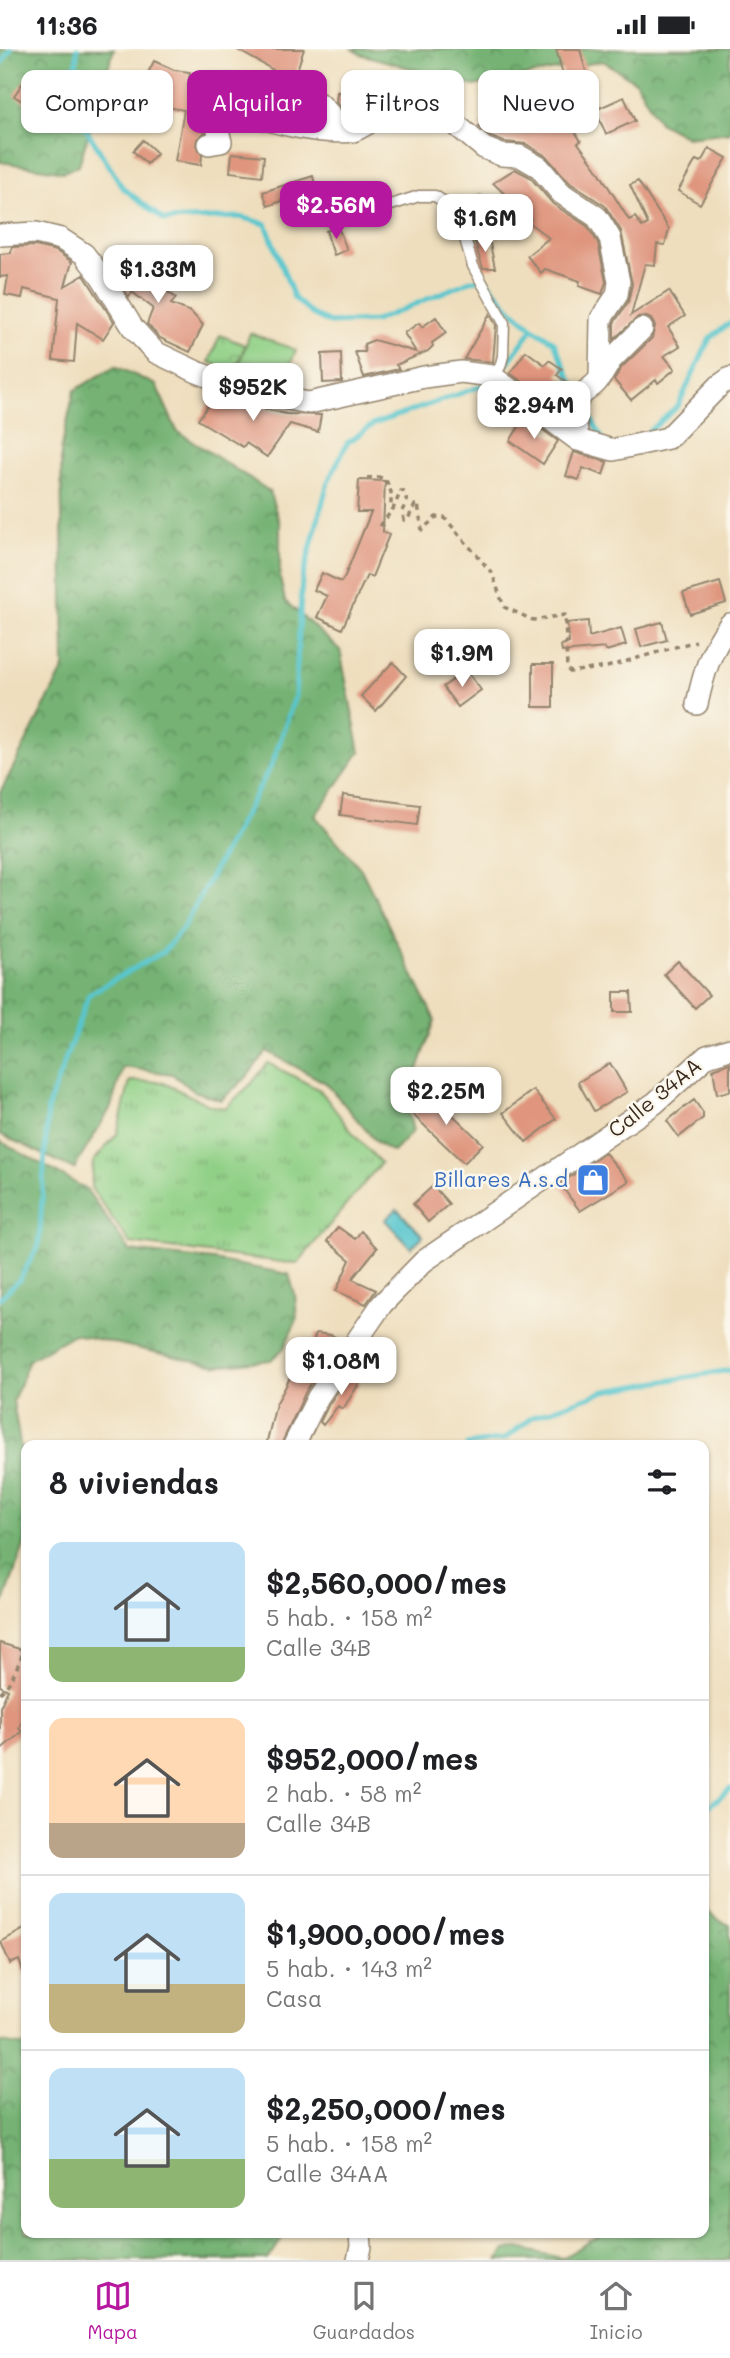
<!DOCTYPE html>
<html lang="es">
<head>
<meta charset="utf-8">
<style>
  body { margin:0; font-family:Mali,sans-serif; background:#f2f2f2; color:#202124; height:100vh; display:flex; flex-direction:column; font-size:26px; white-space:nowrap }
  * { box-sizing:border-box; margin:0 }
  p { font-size:23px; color:#757577 }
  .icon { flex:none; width:38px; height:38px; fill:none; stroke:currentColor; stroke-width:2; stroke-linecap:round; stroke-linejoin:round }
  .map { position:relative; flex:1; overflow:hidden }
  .sheet { position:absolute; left:21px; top:1391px; width:688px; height:798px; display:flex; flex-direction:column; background:#fff; border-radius:14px; box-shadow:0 2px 5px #0004 }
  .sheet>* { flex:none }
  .hud { position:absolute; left:21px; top:21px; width:690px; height:63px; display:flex; gap:14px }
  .price { position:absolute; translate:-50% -60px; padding:0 16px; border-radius:14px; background:#fff; color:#222; font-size:23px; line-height:46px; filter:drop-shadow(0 2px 4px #0008) }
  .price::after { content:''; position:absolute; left:50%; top:42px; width:21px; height:16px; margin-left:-10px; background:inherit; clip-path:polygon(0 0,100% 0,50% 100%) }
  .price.active { background:#b5179e; color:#fff }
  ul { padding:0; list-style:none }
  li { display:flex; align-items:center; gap:21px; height:175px; padding:0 28px }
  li+li { border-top:2px solid #e0e0e0 }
  li span { display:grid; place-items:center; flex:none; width:196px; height:140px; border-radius:14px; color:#555 }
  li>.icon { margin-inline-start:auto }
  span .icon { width:84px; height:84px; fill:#fffc; stroke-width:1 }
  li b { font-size:30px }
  h2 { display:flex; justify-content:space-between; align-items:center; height:84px; padding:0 28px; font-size:30px }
  .pill { padding:0 24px; border-radius:14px; background:#fff; box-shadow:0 2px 5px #0004; font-size:24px; line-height:63px }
  .pill.active { background:#b5179e; color:#fff }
  .status { display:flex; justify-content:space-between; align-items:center; height:49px; padding:0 35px; background:#fff; direction:ltr }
  .status svg { height:19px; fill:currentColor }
  .tab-bar { display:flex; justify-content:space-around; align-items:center; height:98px; border-top:2px solid #e0e0e0; background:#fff; font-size:19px; color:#757577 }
  .tab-bar a { display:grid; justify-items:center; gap:4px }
  .tab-bar .active { color:#b5179e }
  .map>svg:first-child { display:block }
  .grass { fill:url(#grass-tufts); stroke:#667d52; stroke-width:2 }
  .forest { fill:url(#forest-crowns); stroke:#586e48; stroke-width:2 }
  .park { fill:url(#park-crowns); stroke:#667d52; stroke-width:2 }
  .pitch { fill:#90d086; stroke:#667d52; stroke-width:2 }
  .water { fill:#58c6cd; stroke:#4a7876; stroke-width:2 }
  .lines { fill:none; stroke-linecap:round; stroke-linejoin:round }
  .stream { stroke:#58c6cd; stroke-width:5 }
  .building { fill:#df957e }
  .service-casing { stroke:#94846e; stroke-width:13 }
  .minor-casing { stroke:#94846e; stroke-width:24 }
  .path { stroke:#94846e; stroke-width:3.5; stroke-dasharray:5 5; stroke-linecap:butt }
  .service { stroke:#fff; stroke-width:10 }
  .minor { stroke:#fff; stroke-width:21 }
  .labels { text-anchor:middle; stroke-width:5; stroke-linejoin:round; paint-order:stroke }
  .street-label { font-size:21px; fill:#3b2a1e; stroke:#fbf7ec }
  .shop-label { font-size:21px; fill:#366cbe; stroke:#fbf7ec; text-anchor:end }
</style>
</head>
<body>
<div class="status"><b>11:36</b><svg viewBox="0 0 49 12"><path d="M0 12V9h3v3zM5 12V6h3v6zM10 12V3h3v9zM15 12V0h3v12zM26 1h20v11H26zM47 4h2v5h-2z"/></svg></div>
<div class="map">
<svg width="730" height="2211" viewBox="0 0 730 2211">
  <defs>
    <pattern id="grass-tufts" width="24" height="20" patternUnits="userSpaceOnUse" patternTransform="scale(1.75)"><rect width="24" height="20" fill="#90d086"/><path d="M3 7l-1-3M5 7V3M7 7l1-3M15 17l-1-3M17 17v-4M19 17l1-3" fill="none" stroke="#77a96d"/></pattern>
    <pattern id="forest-crowns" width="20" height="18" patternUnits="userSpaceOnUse" patternTransform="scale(1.75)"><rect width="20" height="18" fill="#74b273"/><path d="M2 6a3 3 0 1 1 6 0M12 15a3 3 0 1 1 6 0" fill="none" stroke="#60915e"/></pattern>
    <pattern id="park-crowns" width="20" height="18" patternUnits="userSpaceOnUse" patternTransform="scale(1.75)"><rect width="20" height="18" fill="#90d086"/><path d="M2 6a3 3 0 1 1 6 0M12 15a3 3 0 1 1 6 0" fill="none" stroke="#77a96d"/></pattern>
  </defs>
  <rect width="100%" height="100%" fill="#fbf7ec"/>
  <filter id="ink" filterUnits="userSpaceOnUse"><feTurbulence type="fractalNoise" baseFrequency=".0143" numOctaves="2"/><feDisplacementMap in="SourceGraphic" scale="14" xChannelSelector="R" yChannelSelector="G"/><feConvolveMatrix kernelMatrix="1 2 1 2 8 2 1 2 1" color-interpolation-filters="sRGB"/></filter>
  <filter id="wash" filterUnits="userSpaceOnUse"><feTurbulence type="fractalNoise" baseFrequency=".00686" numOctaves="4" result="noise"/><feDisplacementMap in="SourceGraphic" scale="28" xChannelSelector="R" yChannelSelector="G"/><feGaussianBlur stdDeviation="1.57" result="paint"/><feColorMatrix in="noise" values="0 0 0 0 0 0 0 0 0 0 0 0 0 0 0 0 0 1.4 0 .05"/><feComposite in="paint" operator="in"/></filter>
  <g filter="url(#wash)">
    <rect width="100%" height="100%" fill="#eedebd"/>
    <path class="grass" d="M268 1014 320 1041 355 1087 381 1114 297 1215 130 1194 91 1139 93 1113 117 1085 130 1032 162 1033 209 1056 225 1059 251 1035Z"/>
    <path class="forest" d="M0 0H114L79 116 64 123 0 113Z
      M352 0H730V83L687 88 659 73 636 33 603 12 474 37 360 5Z
      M115 317 156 336 177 382 269 442 280 475V529L285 552 340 601 360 703 315 767 361 820 435 971 406 1055 413 1082 393 1103 377 1094 326 1034 267 1002 246 1029 221 1051 194 1042 172 1025 123 1018 111 1058 74 1120 0 1085V744L64 619 61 401 74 342Z
      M0 1092 86 1140 130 1202 213 1211 289 1225 295 1246 297 1270 284 1299 271 1311 217 1317 74 1285 29 1311 13 1352 26 1431V1491L0 1564Z
      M704 1859 722 1873 730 1876V2211H498L505 2202 519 2199 562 2209 591 2192 611 2184H704Z
      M0 1993 26 1997V2184H286L268 2211H0Z"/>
    <path class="park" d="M220 286 245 296 235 322 209 313Z"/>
    <path class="pitch" d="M482 145 494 164 488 170 489 187 475 189 469 155Z
      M250 284 296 301 283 334 238 319Z"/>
    <path class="water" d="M397 1160 423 1187 411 1199 385 1171Z"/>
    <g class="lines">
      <path class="stream" d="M77 0 74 61 123 139 164 171 240 168 266 175 294 249 312 265 330 274 375 272 470 232 485 230 512 261 533 279 554 293 577 345
        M0 16 11 0
        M503 320 533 279
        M584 357 603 391
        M645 386 678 357 710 289 730 274
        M0 1249 19 1231 39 1196 48 1058 89 945 163 903 183 879 273 713 295 647 302 531 328 433 347 394 374 375 490 334
        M467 1396 505 1390 532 1368 605 1342 730 1321
        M704 1761 730 1740"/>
    </g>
    <g id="blocks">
      <path class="building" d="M236 0H304L294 30 272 23 273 21Z
        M556 0H580L595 56 564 65 581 92 578 94 596 118 629 171 635 168 642 178 648 175 630 136 638 132 669 180 665 196 657 195 655 216 645 215 631 266 669 242 685 267 668 278 680 297 664 307 675 320 658 334 656 331 631 351 614 331 621 319 652 289 655 277 651 270 645 267 638 268 614 290V274L628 253 632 235 621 182 605 157 570 134 546 107 526 95 504 93 491 88 479 77 507 55 503 50 515 40 525 52 567 40Z
        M154 12 174 21 190 23 189 31 206 34 200 43 204 57 202 72 205 83 197 90 196 96 202 106 201 116 175 112 184 61 150 55 154 49 146 46 151 35 144 32Z
        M26 29 38 35 34 43 36 44 29 56 14 47Z
        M223 36 260 45 257 54 228 45Z
        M337 43 362 44 361 63 354 67 344 62 336 53Z
        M624 48 635 72 606 85 595 61Z
        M143 91 157 104 147 115 133 102Z
        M709 99 727 109 700 155 678 142 696 111 701 113Z
        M232 104 264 107 262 127 230 123Z
        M515 120 530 128 553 155 587 177 598 194 606 233 602 245 579 237 580 232 545 220 541 224 527 207 549 189 528 173 531 170 493 134Z
        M313 127 316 140 268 157 263 143Z
        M344 144 348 159 330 164 326 149Z
        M338 178 347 201 334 206 326 182Z
        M489 190 495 219H483L478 204 475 192Z
        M35 197 56 202 72 213 65 237 84 226 114 273 103 290 77 274 74 313 53 311 59 249 24 240 22 249 5 246 8 227 0 228V205L11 204 12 198Z
        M123 203 132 216 176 249 171 255 191 263 203 276 190 303 160 289 147 275 153 259 132 243 129 248 106 212Z
        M490 265 496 276 493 313 464 310Z
        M436 268 446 284 432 294 433 297 428 302 396 316 399 320 364 328 355 303H365L364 295 374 291 416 303 404 284 419 274 422 278Z
        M526 302 545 316 549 311 562 320 557 326 568 334 561 344 565 348 559 360 510 324Z
        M341 304 342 333 323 334 322 305Z
        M216 345 241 354 286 365 321 366 318 383 290 375 267 408 246 394 243 398 198 371Z
        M525 368 558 392 543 415 510 392Z
        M574 403 607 413 603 426 583 419 579 431 566 427Z
        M359 431 385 432 383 483 389 486 372 528 367 526 342 580 317 568 327 547 314 541 322 524 341 533 345 527 371 463H357Z
        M720 533 726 554 690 565 683 544Z
        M588 572 589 588 621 579 626 596 606 602 605 599 562 603 561 596 569 594 567 574Z
        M662 573 667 591 641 598 636 580Z
        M393 613 406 627 376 662 361 647Z
        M533 615H553V658H533Z
        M466 621 481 641 458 658 443 638Z
        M343 746 420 756 417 776 340 766Z
        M678 912 709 946 695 959 664 925Z
        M614 943H631L632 963H614Z
        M610 1014 627 1043 594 1062 578 1033Z
        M730 1014V1042L717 1045 713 1020Z
        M533 1041 556 1070 526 1093 503 1064Z
        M428 1042 483 1095 464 1114 410 1063Z
        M694 1051 703 1064V1069L679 1088 667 1072Z
        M605 1104 629 1132 580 1162 560 1135Z
        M433 1137 449 1155 428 1173 413 1155Z
        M338 1178 355 1190 361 1182 377 1199 352 1230 376 1241 366 1255 336 1242 350 1211 327 1192Z
        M316 1284 331 1286 341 1291 306 1342 281 1396H266L276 1355 287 1335 305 1293 312 1296Z
        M349 1326 360 1333 343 1360 338 1357 323 1376 320 1373 329 1355Z
        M0 1594 26 1602V1663L19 1679 22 1683 0 1701V1658L8 1641 0 1637Z
        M26 1879V1924L24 1925 19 1911 10 1915 1 1893Z"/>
    </g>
  </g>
  <g filter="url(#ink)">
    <use href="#blocks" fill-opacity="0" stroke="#94846e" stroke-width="2"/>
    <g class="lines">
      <defs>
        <path id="service" d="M366 164 419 147H435L452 158 460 173 473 217 504 274 503 307 500 318 492 327"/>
        <path id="minor" d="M213 44 218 56C259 68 311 87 353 82
          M320 55 336 72 353 82C380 72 399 40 431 55L484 99 501 106 520 107 539 118 561 144 597 168 604 179 610 189 619 233 617 246 601 270 600 328C596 338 585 340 579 349 572 360 577 378 578 391
          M209 95 221 93 215 69 218 56
          M0 186 36 184 61 190 84 205 101 227 133 279 155 303 197 323 246 342 309 354 424 328 461 323 492 327 578 391 613 401 668 389 720 336 730 329
          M602 326 611 311 642 280
          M697 655C704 623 710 602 730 575
          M294 1396 318 1348 382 1255 424 1212 655 1054 707 1007 730 1000
          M358 2211 361 2198 360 2184"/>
      </defs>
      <use href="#service" class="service-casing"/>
      <use href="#minor" class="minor-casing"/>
      <path class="path" d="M298 30 309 39
        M367 429 379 428 386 431 391 443V461
        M380 477 393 460 401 442H403L407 452 402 462 404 471 408 470 415 456 418 455 422 481 436 468H444L492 524 504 558 533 571 565 566 567 620 570 623 607 618 696 592
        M0 1644C14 1632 17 1615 26 1599"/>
      <use href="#service" class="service"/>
      <use href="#minor" class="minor"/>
    </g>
  </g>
  <defs>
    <symbol id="shop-square" viewBox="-11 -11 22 22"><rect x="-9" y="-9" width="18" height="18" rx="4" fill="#3f7fe0" stroke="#fbf7ec"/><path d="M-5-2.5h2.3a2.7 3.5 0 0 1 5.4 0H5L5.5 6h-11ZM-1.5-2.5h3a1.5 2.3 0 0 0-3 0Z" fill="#fff"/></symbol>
  </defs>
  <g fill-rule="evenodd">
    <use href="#shop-square" x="574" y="1112" width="38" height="38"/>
  </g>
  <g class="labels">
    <g class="street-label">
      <text transform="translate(655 1049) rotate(-39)" y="7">Calle 34AA</text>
    </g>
    <g class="shop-label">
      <text x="568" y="1138">Billares A.s.d</text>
    </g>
  </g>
</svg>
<b class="price active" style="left:336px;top:192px">$2.56M</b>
<b class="price" style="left:485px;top:205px">$1.6M</b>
<b class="price" style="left:158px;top:256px">$1.33M</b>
<b class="price" style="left:253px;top:374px">$952K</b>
<b class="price" style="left:534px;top:392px">$2.94M</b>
<b class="price" style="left:462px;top:640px">$1.9M</b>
<b class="price" style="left:446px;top:1078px">$2.25M</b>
<b class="price" style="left:341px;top:1348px">$1.08M</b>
<div class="hud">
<a class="pill">Comprar</a>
<a class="pill active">Alquilar</a>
<a class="pill">Filtros</a>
<a class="pill">Nuevo</a>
</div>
<section class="sheet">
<h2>8 viviendas<svg class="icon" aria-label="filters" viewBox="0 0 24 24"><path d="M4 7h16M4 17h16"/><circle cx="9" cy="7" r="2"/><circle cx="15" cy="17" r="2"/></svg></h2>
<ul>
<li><span style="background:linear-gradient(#bfe0f5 75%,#8fb573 0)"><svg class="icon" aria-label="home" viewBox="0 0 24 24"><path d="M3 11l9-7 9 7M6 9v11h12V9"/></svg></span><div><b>$2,560,000/mes</b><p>5 hab. · 158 m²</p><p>Calle 34B</p></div></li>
<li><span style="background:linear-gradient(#ffd9b3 75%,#b9a48a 0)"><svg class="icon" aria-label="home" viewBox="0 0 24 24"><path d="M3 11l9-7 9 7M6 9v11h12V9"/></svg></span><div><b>$952,000/mes</b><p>2 hab. · 58 m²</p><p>Calle 34B</p></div></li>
<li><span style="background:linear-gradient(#bfe0f5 65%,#c2b280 0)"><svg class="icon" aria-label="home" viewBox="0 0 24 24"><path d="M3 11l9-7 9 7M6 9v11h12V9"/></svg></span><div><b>$1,900,000/mes</b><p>5 hab. · 143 m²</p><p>Casa</p></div></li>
<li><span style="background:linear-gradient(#bfe0f5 65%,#8fb573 0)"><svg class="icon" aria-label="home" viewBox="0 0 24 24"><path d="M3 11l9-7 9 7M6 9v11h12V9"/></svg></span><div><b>$2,250,000/mes</b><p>5 hab. · 158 m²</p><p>Calle 34AA</p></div></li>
</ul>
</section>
</div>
<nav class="tab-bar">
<a class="active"><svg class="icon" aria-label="map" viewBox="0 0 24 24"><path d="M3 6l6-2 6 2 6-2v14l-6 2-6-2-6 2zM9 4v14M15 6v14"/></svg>Mapa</a>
<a><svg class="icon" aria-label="saved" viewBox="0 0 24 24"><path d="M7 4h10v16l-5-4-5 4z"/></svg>Guardados</a>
<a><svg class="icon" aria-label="home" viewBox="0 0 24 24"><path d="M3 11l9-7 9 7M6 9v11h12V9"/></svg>Inicio</a>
</nav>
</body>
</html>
